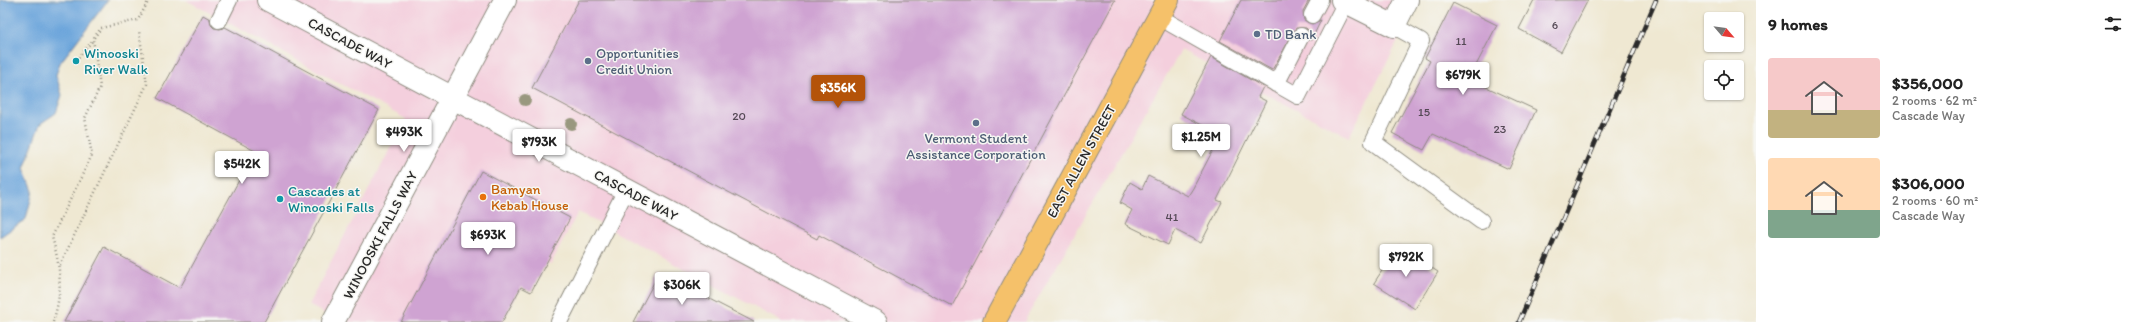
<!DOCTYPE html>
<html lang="en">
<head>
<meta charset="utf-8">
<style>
  body { margin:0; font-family:Itim,sans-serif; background:#f2f2f2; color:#222; height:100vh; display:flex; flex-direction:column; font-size:15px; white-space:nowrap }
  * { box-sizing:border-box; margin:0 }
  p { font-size:13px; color:#767676 }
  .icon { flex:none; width:22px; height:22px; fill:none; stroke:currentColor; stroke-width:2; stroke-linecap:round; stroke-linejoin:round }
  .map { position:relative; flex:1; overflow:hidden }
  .sheet { display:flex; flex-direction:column; background:#fff; width:380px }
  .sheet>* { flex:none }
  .needle { width:26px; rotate:118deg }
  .tools { position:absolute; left:1704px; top:12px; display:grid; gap:8px }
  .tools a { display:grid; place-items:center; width:40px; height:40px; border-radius:4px; background:#fff; box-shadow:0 1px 3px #0004; font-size:20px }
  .price { position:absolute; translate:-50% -34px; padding:0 9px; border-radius:4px; background:#fff; color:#222; font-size:13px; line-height:26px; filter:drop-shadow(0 1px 2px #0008) }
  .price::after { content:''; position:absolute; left:50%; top:24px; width:12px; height:9px; margin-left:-6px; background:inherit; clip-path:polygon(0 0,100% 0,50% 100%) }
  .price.on { background:#b45309; color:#fff }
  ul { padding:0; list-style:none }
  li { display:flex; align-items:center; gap:12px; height:100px; padding:0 12px }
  li span { display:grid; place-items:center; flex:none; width:112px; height:80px; border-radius:4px; color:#555 }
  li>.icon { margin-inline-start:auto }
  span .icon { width:48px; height:48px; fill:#fffc; stroke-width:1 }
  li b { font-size:17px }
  h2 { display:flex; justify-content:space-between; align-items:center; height:48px; padding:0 12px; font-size:17px }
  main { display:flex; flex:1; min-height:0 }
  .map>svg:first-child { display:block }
  .built { fill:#f4cfdd }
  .water { fill:#6ca5db; stroke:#4c6883 }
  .building { fill:#cfa3d2 }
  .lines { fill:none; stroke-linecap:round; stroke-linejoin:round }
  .lane-casing { stroke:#8d8a7e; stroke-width:18 }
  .street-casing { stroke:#8d8a7e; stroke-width:24 }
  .primary-casing { stroke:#8d8a7e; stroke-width:24 }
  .path { stroke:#8d8a7e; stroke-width:2.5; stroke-dasharray:1 3; stroke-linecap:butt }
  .lane { stroke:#fff; stroke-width:16 }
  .street { stroke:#fff; stroke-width:22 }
  .primary { stroke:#f5c16b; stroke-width:22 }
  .rail-casing { stroke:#2b2b2b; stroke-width:4.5 }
  .rail { stroke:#f6f6f2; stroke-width:3; stroke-dasharray:9; stroke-linecap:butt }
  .tree { fill:#99987f }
  .service-dot { fill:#5c6f8a; stroke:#f6f6f2; stroke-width:1.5 }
  .culture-dot { fill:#0f9aa8; stroke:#f6f6f2; stroke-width:1.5 }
  .food-dot { fill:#e8710a; stroke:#f6f6f2; stroke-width:1.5 }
  .labels { text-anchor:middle; stroke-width:3; stroke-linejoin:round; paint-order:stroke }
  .number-label { font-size:12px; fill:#544955 }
  .service-label { font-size:14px; fill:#4e5e75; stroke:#f6f6f2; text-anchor:start }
  .street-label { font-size:14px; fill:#2b2b2b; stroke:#f6f6f2 }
  .culture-label { font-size:14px; fill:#0d838f; stroke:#f6f6f2; text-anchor:start }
  .food-label { font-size:14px; fill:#c56008; stroke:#f6f6f2; text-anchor:start }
</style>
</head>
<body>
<main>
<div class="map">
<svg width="1756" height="322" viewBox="0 0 1756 322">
  <rect width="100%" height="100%" fill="#f6f6f2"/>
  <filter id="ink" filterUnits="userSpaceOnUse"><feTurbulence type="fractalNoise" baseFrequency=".025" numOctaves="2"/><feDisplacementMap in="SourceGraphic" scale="8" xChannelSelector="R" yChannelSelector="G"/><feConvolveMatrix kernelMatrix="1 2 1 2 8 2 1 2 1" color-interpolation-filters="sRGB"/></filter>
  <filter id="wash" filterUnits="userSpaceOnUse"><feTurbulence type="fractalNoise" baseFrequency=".012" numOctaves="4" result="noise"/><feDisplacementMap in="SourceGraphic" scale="16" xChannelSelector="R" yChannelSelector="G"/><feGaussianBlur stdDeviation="0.9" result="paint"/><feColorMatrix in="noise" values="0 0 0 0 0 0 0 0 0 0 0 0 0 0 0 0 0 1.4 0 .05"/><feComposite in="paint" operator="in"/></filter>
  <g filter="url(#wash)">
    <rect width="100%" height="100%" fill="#efe8d2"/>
    <path class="built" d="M186 0H1419L1349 137 1181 50 1024 322H782L578 212 551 264 500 237 454 322H341L308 305 406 119Z"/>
    <path class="water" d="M0 0H108L60 63 56 75 62 95 56 113 40 124 24 168 33 191 26 219 0 237Z"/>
    <g id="blocks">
      <path class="building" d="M579 0H1115L952 306 819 235 817 239 532 88Z
        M1241 0H1309L1303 11 1304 20 1312 24 1321 20 1311 41 1309 31 1306 28H1296L1272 70 1220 41Z
        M1534 0H1588L1561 52 1519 29Z
        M1453 3 1497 25 1469 79 1536 110 1509 169 1433 134 1424 150 1392 133 1430 61 1425 58Z
        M203 15 210 19 211 25 214 28 220 29 225 27 379 110 264 322H64L104 247 180 288 255 151 157 98Z
        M1211 57 1263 87 1258 97 1266 101 1217 200 1222 202 1201 243 1175 230 1168 245 1125 224 1132 210 1120 203 1130 182 1142 189 1148 176 1188 196 1193 188 1221 135 1181 114Z
        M481 171 570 218 531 292 521 287 502 322H401Z
        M1398 246 1438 272 1415 309 1374 283Z
        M659 273 754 322H633Z"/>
    </g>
  </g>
  <g filter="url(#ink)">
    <use href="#blocks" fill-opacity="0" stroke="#8d8a7e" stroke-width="1"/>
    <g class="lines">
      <defs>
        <path id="lane" d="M1312 15 1320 0
          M1159 17 1298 96 1346 2
          M219 20 229 0
          M1394 26 1421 41 1373 142 1481 221
          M1276 84 1301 36
          M559 322 626 190"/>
        <path id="street" d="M268 0 876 322
          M1342 0 1394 26 1407 0
          M333 322 505 0"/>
        <path id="primary" d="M994 322 1168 0"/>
      </defs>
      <use href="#lane" class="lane-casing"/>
      <use href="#street" class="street-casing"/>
      <use href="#primary" class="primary-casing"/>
      <path class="path" d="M76 61 93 40
        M60 265 147 84 139 31
        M53 322C63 290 61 269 52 237L92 155 85 118 100 87 93 39 101 28 138 20 149 0"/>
      <use href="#lane" class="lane"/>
      <use href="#street" class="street"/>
      <use href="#primary" class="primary"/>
      <defs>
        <path id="rail" d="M1519 322 1656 0"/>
      </defs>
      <use href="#rail" class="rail-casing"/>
      <use href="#rail" class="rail"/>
    </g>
    <g class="tree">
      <circle cx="525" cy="100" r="6"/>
      <circle cx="571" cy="124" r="6"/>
    </g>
  </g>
  <g class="service-dot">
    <circle cx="1257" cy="34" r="4"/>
    <circle cx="588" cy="61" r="4"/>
    <circle cx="976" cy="123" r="4"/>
  </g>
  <g class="culture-dot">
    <circle cx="76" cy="61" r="4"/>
    <circle cx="280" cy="199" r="4"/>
  </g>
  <circle class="food-dot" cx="483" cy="197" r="4"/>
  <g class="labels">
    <g class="number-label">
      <text x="1555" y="29">6</text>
      <text x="1461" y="45">11</text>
      <text x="1424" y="116">15</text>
      <text x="739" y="120">20</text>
      <text x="1500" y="133">23</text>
      <text x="1172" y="221">41</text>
    </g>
    <g class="service-label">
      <text x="1265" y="39">TD Bank</text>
      <text x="596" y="58">Opportunities<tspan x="596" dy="16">Credit Union</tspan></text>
      <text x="976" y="143" text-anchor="middle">Vermont Student<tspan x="976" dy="16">Assistance Corporation</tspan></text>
    </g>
    <g class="street-label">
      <text transform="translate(350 43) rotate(28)" y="5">CASCADE WAY</text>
      <text transform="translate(1081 161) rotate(-61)" y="5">EAST ALLEN STREET</text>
      <text transform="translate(636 195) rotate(28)" y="5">CASCADE WAY</text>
      <text transform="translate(380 235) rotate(-62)" y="5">WINOOSKI FALLS WAY</text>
    </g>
    <g class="culture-label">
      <text x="84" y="58">Winooski<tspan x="84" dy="16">River Walk</tspan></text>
      <text x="288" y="196">Cascades at<tspan x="288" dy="16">Winooski Falls</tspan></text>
    </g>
    <g class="food-label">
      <text x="491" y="194">Bamyan<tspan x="491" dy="16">Kebab House</tspan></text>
    </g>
  </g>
</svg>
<div class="tools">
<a><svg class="needle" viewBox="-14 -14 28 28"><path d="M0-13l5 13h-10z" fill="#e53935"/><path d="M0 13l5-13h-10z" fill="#767676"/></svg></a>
<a><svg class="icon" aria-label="locate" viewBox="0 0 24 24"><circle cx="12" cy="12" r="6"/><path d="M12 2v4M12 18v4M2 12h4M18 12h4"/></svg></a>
</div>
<b class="price" style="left:1463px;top:96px">$679K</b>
<b class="price on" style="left:838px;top:109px">$356K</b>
<b class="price" style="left:404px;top:153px">$493K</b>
<b class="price" style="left:1201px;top:158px">$1.25M</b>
<b class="price" style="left:539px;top:163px">$793K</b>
<b class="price" style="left:242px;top:185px">$542K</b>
<b class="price" style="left:488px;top:256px">$693K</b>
<b class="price" style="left:1406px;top:278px">$792K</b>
<b class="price" style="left:682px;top:306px">$306K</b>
</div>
<section class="sheet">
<h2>9 homes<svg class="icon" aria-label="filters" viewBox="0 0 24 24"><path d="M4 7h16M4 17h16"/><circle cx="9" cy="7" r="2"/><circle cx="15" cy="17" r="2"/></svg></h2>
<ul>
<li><span style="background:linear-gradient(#f6c9c9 65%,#c2b280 0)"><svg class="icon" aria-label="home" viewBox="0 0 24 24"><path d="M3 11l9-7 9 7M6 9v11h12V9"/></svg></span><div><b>$356,000</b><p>2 rooms · 62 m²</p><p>Cascade Way</p></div></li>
<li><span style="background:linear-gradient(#ffd9b3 65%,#7fa58c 0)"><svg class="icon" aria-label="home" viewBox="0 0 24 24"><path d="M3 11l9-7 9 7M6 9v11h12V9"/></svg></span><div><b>$306,000</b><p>2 rooms · 60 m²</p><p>Cascade Way</p></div></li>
</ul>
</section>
</main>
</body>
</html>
